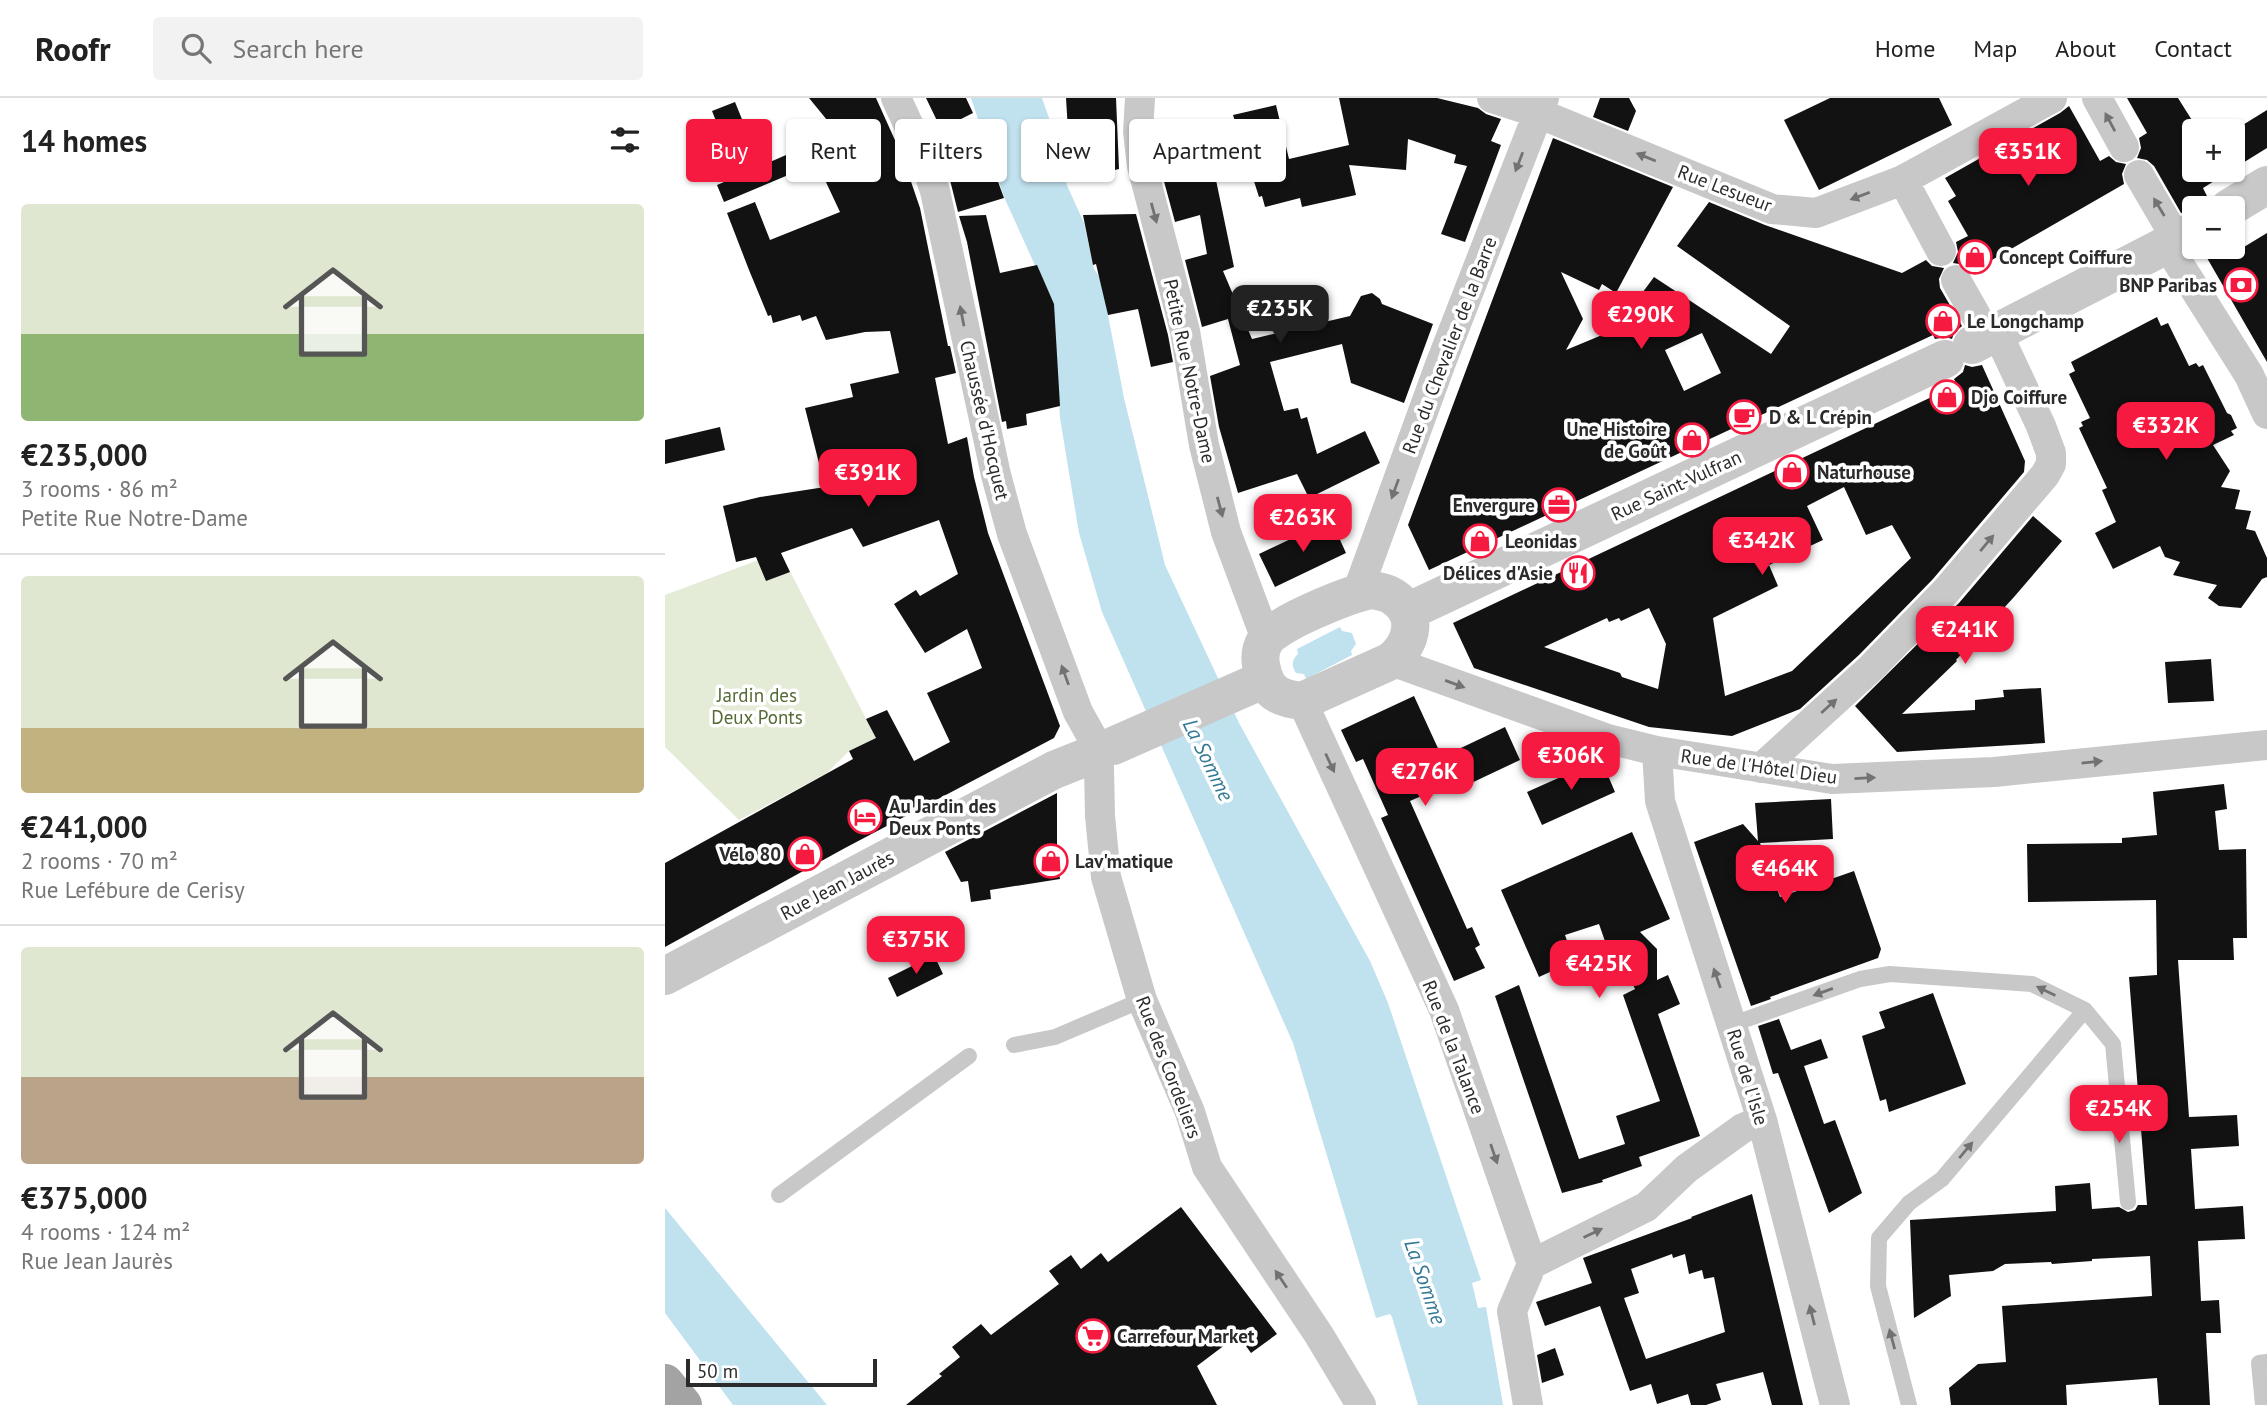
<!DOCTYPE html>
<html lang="en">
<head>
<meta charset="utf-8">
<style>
  body { margin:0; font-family:"PT Sans",sans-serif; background:#f2f2f2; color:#222; height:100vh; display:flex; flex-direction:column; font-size:26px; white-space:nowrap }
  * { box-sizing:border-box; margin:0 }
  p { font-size:23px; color:#767676 }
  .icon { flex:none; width:38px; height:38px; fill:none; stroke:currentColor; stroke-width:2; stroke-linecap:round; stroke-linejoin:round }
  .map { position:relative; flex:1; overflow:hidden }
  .drawer { display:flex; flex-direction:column; background:#fff; width:665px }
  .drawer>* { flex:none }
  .guide { position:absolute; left:21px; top:21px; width:665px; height:63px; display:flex; gap:14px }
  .controls { position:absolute; left:1517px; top:21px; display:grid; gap:14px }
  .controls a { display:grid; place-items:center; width:63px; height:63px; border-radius:7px; background:#fff; box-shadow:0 2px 5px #0004; font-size:35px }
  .scale { position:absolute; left:21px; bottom:18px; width:191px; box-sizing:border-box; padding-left:7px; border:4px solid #2b2b2b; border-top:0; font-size:19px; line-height:24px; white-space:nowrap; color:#2b2b2b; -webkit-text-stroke:5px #fff; paint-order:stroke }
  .price { position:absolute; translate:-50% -60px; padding:0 16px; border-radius:14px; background:#f61a41; color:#fff; font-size:23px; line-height:46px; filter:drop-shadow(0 2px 4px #0008) }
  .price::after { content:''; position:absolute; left:50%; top:42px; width:21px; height:16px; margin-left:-10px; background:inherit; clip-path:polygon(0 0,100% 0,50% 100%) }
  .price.active { background:#222; color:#fff }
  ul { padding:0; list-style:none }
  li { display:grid; align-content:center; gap:14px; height:371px; padding:0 21px }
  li+li { border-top:2px solid #e0e0e0 }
  li span { display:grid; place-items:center; height:217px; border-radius:7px; color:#555 }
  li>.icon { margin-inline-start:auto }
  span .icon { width:126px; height:126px; fill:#fffc; stroke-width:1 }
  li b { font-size:30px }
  h2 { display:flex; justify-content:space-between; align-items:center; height:84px; padding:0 21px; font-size:30px }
  .pill { padding:0 24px; border-radius:7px; background:#fff; box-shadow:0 2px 5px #0004; font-size:24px; line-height:63px }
  .pill.active { background:#f61a41; color:#fff }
  header { display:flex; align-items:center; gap:42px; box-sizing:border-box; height:98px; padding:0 35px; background:#fff; border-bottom:2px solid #e0e0e0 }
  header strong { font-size:33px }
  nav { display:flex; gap:38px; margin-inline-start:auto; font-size:24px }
  .search { width:490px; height:63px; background:#f2f2f2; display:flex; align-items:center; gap:18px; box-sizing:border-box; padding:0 24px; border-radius:7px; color:#767676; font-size:26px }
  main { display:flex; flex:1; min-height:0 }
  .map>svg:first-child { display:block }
  .green { fill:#e4ebd7 }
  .water { fill:#c0e1ee }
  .building { fill:#121212; fill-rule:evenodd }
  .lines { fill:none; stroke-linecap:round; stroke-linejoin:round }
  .service { stroke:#c8c8c8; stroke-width:16 }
  .minor { stroke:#c8c8c8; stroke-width:30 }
  .tertiary { stroke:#c8c8c8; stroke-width:38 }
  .primary { stroke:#a3a3a3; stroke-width:38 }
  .oneway { fill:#727272 }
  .labels { text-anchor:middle; stroke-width:7; stroke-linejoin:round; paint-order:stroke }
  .street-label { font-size:19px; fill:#2b2b2b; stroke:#fff }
  .poi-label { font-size:19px; font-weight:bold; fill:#2b2b2b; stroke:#fff; text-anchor:start }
  .park-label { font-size:19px; fill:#546b35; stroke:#fff }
  .water-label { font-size:21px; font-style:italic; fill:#337994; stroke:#fff }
</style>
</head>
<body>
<header>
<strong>Roofr</strong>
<div class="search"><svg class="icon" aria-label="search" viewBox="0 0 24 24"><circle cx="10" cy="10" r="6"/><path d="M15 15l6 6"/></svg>Search here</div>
<nav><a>Home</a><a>Map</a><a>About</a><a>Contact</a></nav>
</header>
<main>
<section class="drawer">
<h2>14 homes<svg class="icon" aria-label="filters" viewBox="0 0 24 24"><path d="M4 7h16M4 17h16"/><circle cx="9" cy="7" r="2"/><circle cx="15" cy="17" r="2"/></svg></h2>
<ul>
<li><span style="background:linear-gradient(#dfe7d0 60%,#8fb573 0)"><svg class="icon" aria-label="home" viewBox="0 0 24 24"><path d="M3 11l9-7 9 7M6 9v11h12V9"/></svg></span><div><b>€235,000</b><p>3 rooms · 86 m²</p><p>Petite Rue Notre-Dame</p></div></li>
<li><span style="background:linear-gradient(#dfe7d0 70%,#c2b280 0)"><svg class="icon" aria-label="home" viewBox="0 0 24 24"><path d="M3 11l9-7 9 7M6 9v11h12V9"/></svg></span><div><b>€241,000</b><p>2 rooms · 70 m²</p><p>Rue Lefébure de Cerisy</p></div></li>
<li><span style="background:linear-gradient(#dfe7d0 60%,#b9a48a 0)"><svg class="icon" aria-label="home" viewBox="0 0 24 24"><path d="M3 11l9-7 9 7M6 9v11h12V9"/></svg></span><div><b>€375,000</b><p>4 rooms · 124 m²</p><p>Rue Jean Jaurès</p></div></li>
</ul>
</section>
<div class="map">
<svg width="1602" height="1307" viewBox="0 0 1602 1307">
  <rect width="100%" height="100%" fill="#fff"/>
  <path class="green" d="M115 454 211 640 184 653 162 675 74 722 0 649V497Z"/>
  <path class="water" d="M306 0H377L406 82 401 85 419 125 429 171 436 181 459 300 500 467 574 625 705 863 723 905 816 1182 807 1185 813 1210 821 1209 838 1307H753L727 1219 725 1216 711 1220 628 945 437 514 414 435 395 320 388 207 339 99Z
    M675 529 677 533 687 535 691 546 686 553 687 557 641 581 639 576 631 575C626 568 627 561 633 556L632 551Z
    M0 1110 162 1307H68L0 1215Z"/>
  <path class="building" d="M144 0H211L238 60 255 110 283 248H285L291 275 270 280 283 346 302 339 309 379 323 435 395 628 389 640 180 750 0 849V765L188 661 184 653 211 640 201 621 222 612 249 663 285 644 262 595 317 570 302 531 260 555 229 506 251 492 255 498 293 476 274 422 198 449 187 430 116 455 125 474 101 483 91 459 71 464 58 408 95 399 160 389 140 310 188 299 185 286 234 275 225 233 200 234 161 242 151 218 137 223 135 217 108 225 106 217 103 218 84 172 62 115 90 104 105 142 175 114 152 65 59 104 52 87 73 78 47 13 70 4 96 68 144 47 138 33 162 22Z
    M261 0H301L308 15 276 31Z
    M401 0H451L454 71 406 82Z
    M674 0H772L813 10 821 16 836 21 826 43 836 47 800 144 776 136 802 68 789 65 791 57 743 41 741 72 684 67 691 97 637 109 635 100 600 109 597 98 594 99 568 17 611 7 624 61 684 47Z
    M935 0H964L971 13 963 33 928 19Z
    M1165 0H1274L1287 27 1154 92 1119 22Z
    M1462 0H1513L1530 27V72H1567L1538 90 1544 102 1542 110H1530V113L1516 115 1489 68 1482 62 1472 60 1476 50 1474 40 1482 35Z
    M1404 8 1435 63 1444 58 1451 64 1461 66 1457 76 1459 86 1306 174 1300 167 1288 165 1293 154 1291 144 1303 138 1283 103 1291 98 1280 80 1395 15Z
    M1602 12V50L1568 71V33Z
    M539 24 569 169 558 173 587 241 685 218 696 198 707 195 715 201 717 206 768 226 739 305 686 285 677 246 605 264 619 313 633 310 636 321 642 319 652 356 700 333 715 365 644 400 632 376 573 395 554 329 545 278 575 267 563 221 537 229 520 162 542 156 535 117 510 124 494 65 491 36Z
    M888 40 1008 89 951 195 937 186 934 192 896 174 918 221 901 252 985 217 969 206 989 179 1106 256 1125 228 1012 148 1044 104 1100 127 1237 175 1261 162 1267 168 1279 170 1274 181 1275 190 1297 228 1289 235 1287 241 1281 239 1270 241 1268 237 764 472 743 427ZM1037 235 1056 275 1019 293 1000 252Z
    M328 70 339 100 293 114 285 82Z
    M471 116 503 237 508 264 486 269 473 211 443 217 431 166 428 167 418 117Z
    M321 117 335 175 372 167 389 206 395 308 361 316 362 327 342 331 341 323 337 324 302 144 294 118Z
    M1602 135V264L1538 153 1542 149H1572L1574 152Z
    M1492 219 1496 228 1503 225 1524 268 1531 265 1534 269 1538 267 1562 315 1566 317 1572 330 1566 333 1569 337 1548 347 1565 373 1556 389 1575 392 1570 411 1586 413 1581 431 1590 433 1602 460V479L1597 481 1576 510 1554 508 1543 500 1552 487 1508 477 1515 464 1500 459 1495 448 1448 471 1430 435 1451 424 1437 392 1442 390 1414 330 1418 328 1416 324 1425 320 1404 276 1410 273 1406 264Z
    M1300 267 1307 269 1317 267 1360 363 1359 374 1268 481 1194 557 1135 611 1067 638 984 629 809 570 788 525 1292 287 1289 281 1298 274ZM1179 389 1201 437 1227 427 1246 460 1127 573 1060 598 1048 520 1113 488 1104 467 1158 442 1142 408ZM984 510 1001 546 993 591 957 579 955 575 879 549 942 520 944 524 954 520 956 523Z
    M55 329 60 352 0 366V342Z
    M1368 418 1397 443 1349 499 1291 562 1292 563 1237 616 1310 612V602L1339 599 1338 592 1376 590 1380 645 1232 654 1190 608 1294 505Z
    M666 422 681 455 610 489 594 456Z
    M1546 561 1549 603 1503 605 1500 564Z
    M749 598 777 659 840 629 855 662 783 696 779 688 745 703 802 831 807 829 815 847 810 850 820 870 789 883 716 720 723 717 698 661 691 664 676 632Z
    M936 661 950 694 877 727 862 694Z
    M1559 686 1562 711 1550 713 1554 752 1581 751 1582 840H1568L1569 862H1513L1524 1019 1572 1017 1574 1048 1526 1051 1530 1111 1578 1108 1580 1141 1533 1143 1536 1203 1554 1202 1556 1235H1541L1545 1307H1494L1492 1280 1401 1287 1402 1307H1286L1284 1290 1313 1266 1341 1264 1337 1208 1487 1198 1485 1158 1427 1161V1163L1387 1166 1386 1164 1340 1166 1328 1173 1284 1177 1286 1198 1249 1220 1245 1122 1391 1113 1390 1088 1425 1085 1427 1111 1454 1109 1463 1114 1470 1112 1473 1107H1482L1464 879 1492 877 1491 802 1363 804 1362 746 1457 745V740L1492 737 1488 694Z
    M392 695V764L395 781 325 792 326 801 306 804 303 783 296 784 280 754Z
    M1166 701 1168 741 1095 745 1115 799 1189 773 1216 851 1213 860 1105 899 1106 901 1086 908 1029 744 1078 726 1093 743 1090 705Z
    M967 734 1005 821 975 834 992 851V882L1003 877 1015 906 993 916 1035 1038 974 1059 977 1068 937 1082 938 1084 897 1095 830 898 854 887 914 1061 960 1046 951 1018 995 1003 958 897 970 891 949 845 942 849 934 826 900 837 909 863 874 879 836 792Z
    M269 857 278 876 232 899 223 880Z
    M1268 895 1301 986 1224 1014 1221 1001 1215 1003 1197 938 1220 930 1214 914Z
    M1114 921 1126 952 1156 941 1163 960 1139 968 1159 1026 1170 1022 1197 1095 1164 1115 1113 975 1108 976 1093 928Z
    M1087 1096 1138 1307H1107L1098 1274 1051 1286 1056 1302 1041 1307H1026L1023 1296 992 1306 986 1286 965 1293 935 1208 880 1228 871 1204 927 1185 918 1160 1027 1120 1026 1119ZM1007 1156 1008 1160 1020 1156 1024 1176 1037 1172 1039 1181 1049 1179 1060 1234 981 1261 959 1200 974 1195 966 1171Z
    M516 1109 612 1236 586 1255 573 1237 532 1268 552 1307H241L277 1278 274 1276 295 1259 287 1249 316 1226 326 1237 394 1186 384 1173 406 1157 416 1171 436 1155 443 1164Z
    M890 1250 899 1277 877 1285 872 1257Z"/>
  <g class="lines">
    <path class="service" d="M1420 912 1448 946 1463 1104
      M1068 926 1195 881 1225 876 1367 886 1420 912 1277 1081 1244 1105 1214 1140 1213 1188 1244 1307
      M349 947 390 939 477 902
      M114 1097 304 958
      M1598 1307 1594 1265 1602 1264"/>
    <path class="minor" d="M231 0 259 60 270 93 331 377 347 436 413 614 427 639
      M475 0 473 34 477 68 520 233 539 347 561 434 601 541
      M827 0 873 15 1107 111 1151 115 1238 82 1387 0
      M1432 0 1459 49
      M1474 77 1512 142
      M1238 82 1276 153
      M1502 147 1584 277 1602 316
      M1291 182C1302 203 1313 218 1322 240
      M692 495 775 267 879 0
      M726 563 943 641 992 653 1167 681 1329 674 1602 647
      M637 603 779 912 867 1166 847 1213 863 1307
      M992 653 995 703 1097 1022 1170 1307
      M434 669 435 718 441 779 477 902 525 1014 542 1069 654 1237 696 1307
      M1096 670 1206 570 1281 493 1380 377 1386 366V355L1376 328 1332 234
      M867 1166 981 1109 1021 1071 1078 1030 1097 1022"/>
    <path class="tertiary" d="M1564 110 1602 87
      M1307 247 1527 134
      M706 492C713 493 721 494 727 498 755 515 748 545 726 563L637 603C620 601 605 597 599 579 595 566 593 555 600 543 609 526 685 496 706 492Z
      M742 514 1280 261
      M448 648 600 581
      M0 878 389 672 419 660"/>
    <path class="primary" d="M0 1285 18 1307"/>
  </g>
  <defs><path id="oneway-solid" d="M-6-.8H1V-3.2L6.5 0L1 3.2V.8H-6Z" transform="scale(1.75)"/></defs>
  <g class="oneway">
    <use href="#oneway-solid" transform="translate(1445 24) rotate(-118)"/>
    <use href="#oneway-solid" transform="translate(981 59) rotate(-158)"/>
    <use href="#oneway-solid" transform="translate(854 64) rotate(111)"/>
    <use href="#oneway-solid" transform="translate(1195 98) rotate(159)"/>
    <use href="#oneway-solid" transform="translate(1494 109) rotate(-121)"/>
    <use href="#oneway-solid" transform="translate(489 115) rotate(75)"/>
    <use href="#oneway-solid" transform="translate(297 218) rotate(-101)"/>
    <use href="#oneway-solid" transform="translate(730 391) rotate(110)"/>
    <use href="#oneway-solid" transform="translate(555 409) rotate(75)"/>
    <use href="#oneway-solid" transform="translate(1322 445) rotate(-50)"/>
    <use href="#oneway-solid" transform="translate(400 577) rotate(-110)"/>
    <use href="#oneway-solid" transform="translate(790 586) rotate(20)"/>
    <use href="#oneway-solid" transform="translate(1164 608) rotate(-42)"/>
    <use href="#oneway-solid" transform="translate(1427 664) rotate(-6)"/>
    <use href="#oneway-solid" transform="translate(665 665) rotate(65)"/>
    <use href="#oneway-solid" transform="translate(1200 680) rotate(-3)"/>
    <use href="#oneway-solid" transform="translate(1052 880) rotate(-109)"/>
    <use href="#oneway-solid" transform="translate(1381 893) rotate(-154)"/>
    <use href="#oneway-solid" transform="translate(1158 894) rotate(160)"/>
    <use href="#oneway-solid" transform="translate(1301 1052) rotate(-50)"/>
    <use href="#oneway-solid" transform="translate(829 1056) rotate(71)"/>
    <use href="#oneway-solid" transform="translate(928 1135) rotate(-26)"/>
    <use href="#oneway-solid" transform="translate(616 1181) rotate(-124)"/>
    <use href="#oneway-solid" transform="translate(1147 1217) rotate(-104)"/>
    <use href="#oneway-solid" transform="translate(1227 1241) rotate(-105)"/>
  </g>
  <defs>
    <symbol id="shop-ring" viewBox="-11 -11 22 22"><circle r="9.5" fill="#fff" stroke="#f61a41" stroke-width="1.5"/><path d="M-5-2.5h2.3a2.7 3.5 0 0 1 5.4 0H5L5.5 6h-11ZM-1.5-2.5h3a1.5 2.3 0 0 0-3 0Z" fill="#f61a41"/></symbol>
    <symbol id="bank-ring" viewBox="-11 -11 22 22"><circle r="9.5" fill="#fff" stroke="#f61a41" stroke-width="1.5"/><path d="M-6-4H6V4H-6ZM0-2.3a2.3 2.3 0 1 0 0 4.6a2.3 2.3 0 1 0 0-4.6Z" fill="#f61a41"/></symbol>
    <symbol id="cafe-ring" viewBox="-11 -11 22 22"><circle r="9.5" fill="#fff" stroke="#f61a41" stroke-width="1.5"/><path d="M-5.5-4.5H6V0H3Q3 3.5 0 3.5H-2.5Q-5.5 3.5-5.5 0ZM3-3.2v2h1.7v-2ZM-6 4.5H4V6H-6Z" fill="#f61a41"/></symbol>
    <symbol id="office-ring" viewBox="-11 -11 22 22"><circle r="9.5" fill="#fff" stroke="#f61a41" stroke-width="1.5"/><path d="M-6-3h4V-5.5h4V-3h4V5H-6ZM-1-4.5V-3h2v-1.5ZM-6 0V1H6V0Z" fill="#f61a41"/></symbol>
    <symbol id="restaurant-ring" viewBox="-11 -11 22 22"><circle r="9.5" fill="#fff" stroke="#f61a41" stroke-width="1.5"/><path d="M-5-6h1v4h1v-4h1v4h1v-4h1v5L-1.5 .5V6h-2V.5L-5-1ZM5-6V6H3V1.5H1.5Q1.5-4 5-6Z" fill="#f61a41"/></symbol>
    <symbol id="hotel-ring" viewBox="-11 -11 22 22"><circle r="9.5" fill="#fff" stroke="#f61a41" stroke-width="1.5"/><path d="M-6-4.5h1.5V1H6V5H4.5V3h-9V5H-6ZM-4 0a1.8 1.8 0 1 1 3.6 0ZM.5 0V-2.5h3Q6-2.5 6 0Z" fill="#f61a41"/></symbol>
    <symbol id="supermarket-ring" viewBox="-11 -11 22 22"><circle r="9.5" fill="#fff" stroke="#f61a41" stroke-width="1.5"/><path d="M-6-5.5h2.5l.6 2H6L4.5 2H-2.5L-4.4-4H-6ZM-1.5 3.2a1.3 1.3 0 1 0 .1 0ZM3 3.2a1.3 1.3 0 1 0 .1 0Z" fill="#f61a41"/></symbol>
  </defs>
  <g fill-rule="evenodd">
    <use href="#shop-ring" x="1291" y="140" width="38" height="38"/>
    <use href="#bank-ring" x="1557" y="168" width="38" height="38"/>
    <use href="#shop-ring" x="1259" y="204" width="38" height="38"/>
    <use href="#shop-ring" x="1263" y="280" width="38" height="38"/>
    <use href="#cafe-ring" x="1060" y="300" width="38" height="38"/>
    <use href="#shop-ring" x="1008" y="323" width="38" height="38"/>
    <use href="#shop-ring" x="1108" y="355" width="38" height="38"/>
    <use href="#office-ring" x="875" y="388" width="38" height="38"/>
    <use href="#shop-ring" x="796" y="424" width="38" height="38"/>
    <use href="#restaurant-ring" x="894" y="456" width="38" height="38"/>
    <use href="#hotel-ring" x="181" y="700" width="38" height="38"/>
    <use href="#shop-ring" x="121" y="737" width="38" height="38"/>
    <use href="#shop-ring" x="367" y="744" width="38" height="38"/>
    <use href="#supermarket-ring" x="409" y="1219" width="38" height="38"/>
  </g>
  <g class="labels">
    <g class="street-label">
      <text transform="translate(1060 90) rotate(21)" y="7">Rue Lesueur</text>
      <text transform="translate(784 247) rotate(-69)" y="7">Rue du Chevalier de la Barre</text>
      <text transform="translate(525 273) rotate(78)" y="7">Petite Rue Notre-Dame</text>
      <text transform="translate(320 322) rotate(77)" y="7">Chaussée d'Hocquet</text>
      <text transform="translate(1011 387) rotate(-25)" y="7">Rue Saint-Vulfran</text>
      <text transform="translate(1094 668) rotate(8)" y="7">Rue de l'Hôtel Dieu</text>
      <text transform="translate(172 787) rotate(-28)" y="7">Rue Jean Jaurès</text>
      <text transform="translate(789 949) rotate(69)" y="7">Rue de la Talance</text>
      <text transform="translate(504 969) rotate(69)" y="7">Rue des Cordeliers</text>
      <text transform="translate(1083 979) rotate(73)" y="7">Rue de l'Isle</text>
    </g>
    <g class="poi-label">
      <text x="1334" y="166">Concept Coiffure</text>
      <text x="1552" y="194" text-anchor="end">BNP Paribas</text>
      <text x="1302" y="230">Le Longchamp</text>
      <text x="1306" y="306">Djo Coiffure</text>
      <text x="1104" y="326">D &amp; L Crépin</text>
      <text x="1002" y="338" text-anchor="end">Une Histoire<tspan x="1002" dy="22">de Goût</tspan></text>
      <text x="1152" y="381">Naturhouse</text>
      <text x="870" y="414" text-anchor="end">Envergure</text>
      <text x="840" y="450">Leonidas</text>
      <text x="888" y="482" text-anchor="end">Délices d'Asie</text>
      <text x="224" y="715">Au Jardin des<tspan x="224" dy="22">Deux Ponts</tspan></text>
      <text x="116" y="763" text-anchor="end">Vélo 80</text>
      <text x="410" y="770">Lav'matique</text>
      <text x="452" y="1245">Carrefour Market</text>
    </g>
    <g class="park-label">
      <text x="92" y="604">Jardin des<tspan x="92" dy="22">Deux Ponts</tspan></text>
    </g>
    <g class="water-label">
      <text transform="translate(543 662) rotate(64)" y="7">La Somme</text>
      <text transform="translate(760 1184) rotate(71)" y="7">La Somme</text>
    </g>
  </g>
</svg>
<div class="controls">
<a>+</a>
<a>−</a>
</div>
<div class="scale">50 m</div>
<b class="price" style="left:1363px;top:90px">€351K</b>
<b class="price active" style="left:615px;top:247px">€235K</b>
<b class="price" style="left:976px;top:253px">€290K</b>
<b class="price" style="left:1501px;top:364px">€332K</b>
<b class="price" style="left:203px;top:411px">€391K</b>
<b class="price" style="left:638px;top:456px">€263K</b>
<b class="price" style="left:1097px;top:479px">€342K</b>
<b class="price" style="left:1300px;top:568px">€241K</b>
<b class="price" style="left:906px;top:694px">€306K</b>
<b class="price" style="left:760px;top:710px">€276K</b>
<b class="price" style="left:1120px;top:807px">€464K</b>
<b class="price" style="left:251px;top:878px">€375K</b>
<b class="price" style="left:934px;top:902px">€425K</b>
<b class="price" style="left:1454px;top:1047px">€254K</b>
<div class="guide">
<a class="pill active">Buy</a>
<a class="pill">Rent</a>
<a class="pill">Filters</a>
<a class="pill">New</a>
<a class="pill">Apartment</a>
</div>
</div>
</main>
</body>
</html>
